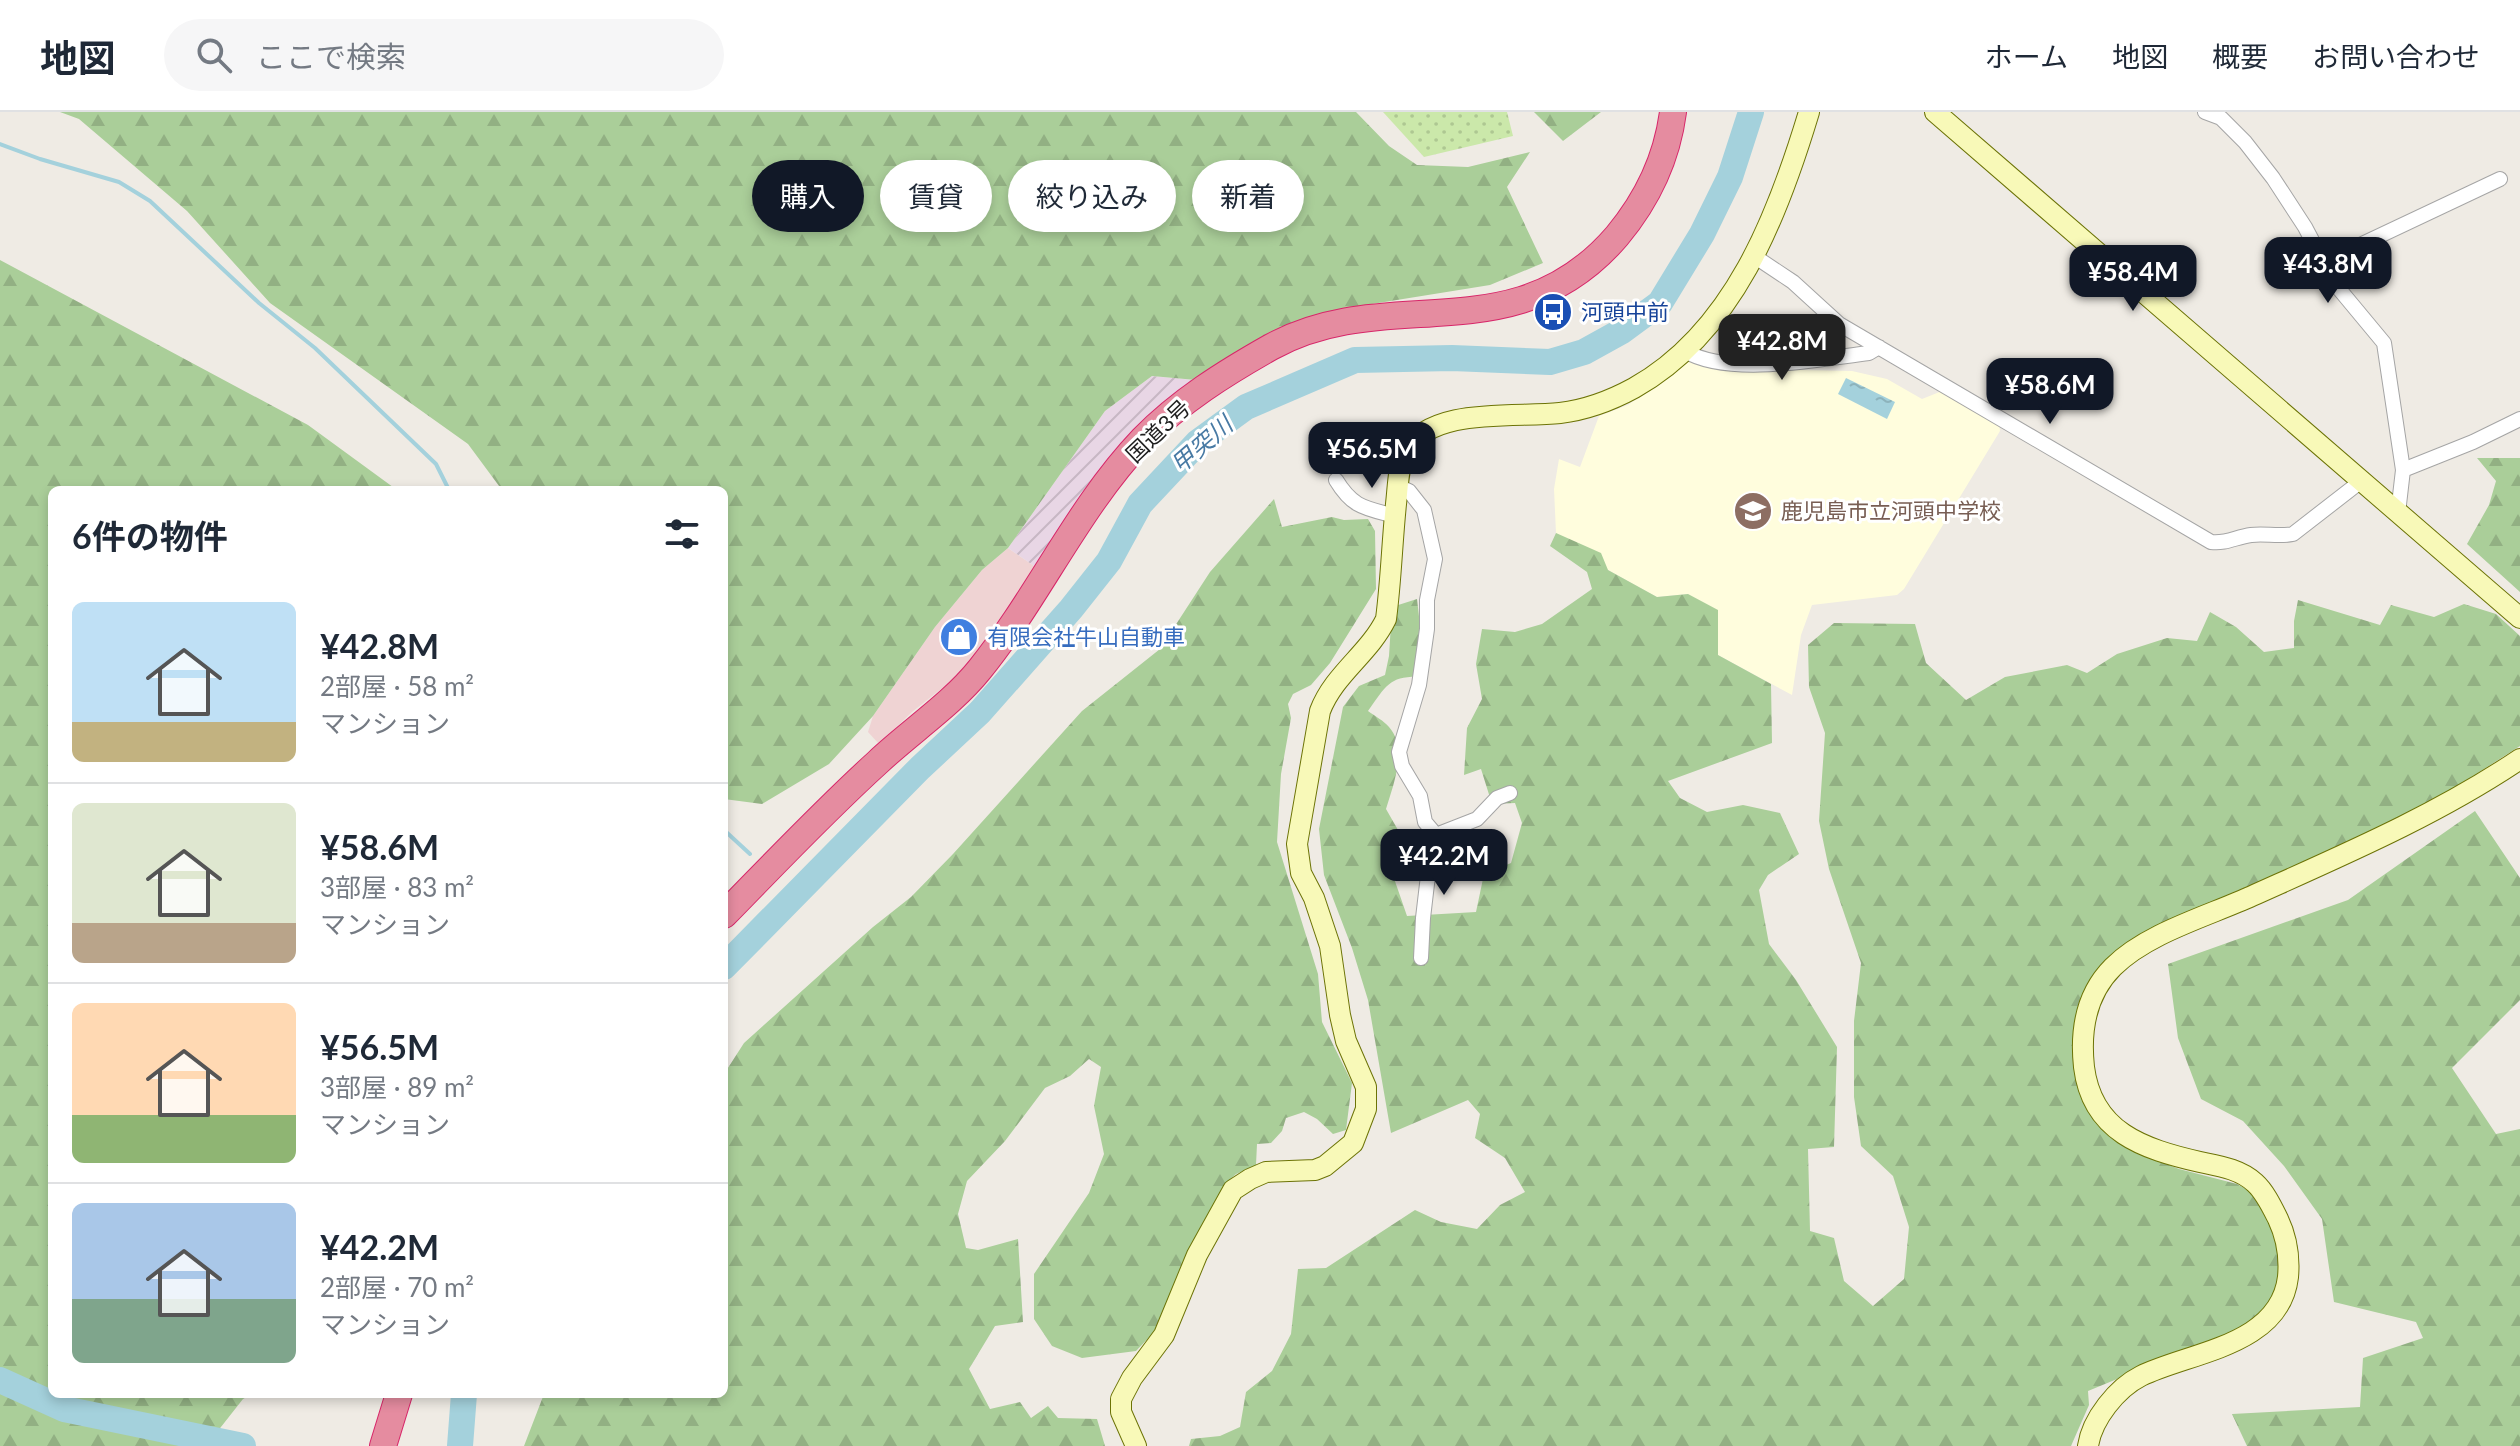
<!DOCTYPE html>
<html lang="ja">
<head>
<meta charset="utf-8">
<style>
  body { margin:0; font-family:Lato,"Noto Sans JP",sans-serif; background:#f6f6f7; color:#1f2937; height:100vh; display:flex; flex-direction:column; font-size:30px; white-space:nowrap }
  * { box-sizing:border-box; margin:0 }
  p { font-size:26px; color:#747a83 }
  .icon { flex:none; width:44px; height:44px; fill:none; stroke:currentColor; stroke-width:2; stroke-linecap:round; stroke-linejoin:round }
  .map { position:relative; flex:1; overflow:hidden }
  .details { position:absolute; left:48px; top:374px; width:680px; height:912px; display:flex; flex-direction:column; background:#fff; border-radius:12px; box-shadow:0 4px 12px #0003 }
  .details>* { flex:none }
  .hud { position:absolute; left:752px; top:48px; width:760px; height:72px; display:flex; gap:16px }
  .price { position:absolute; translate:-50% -68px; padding:0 18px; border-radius:16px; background:#111827; color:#fff; font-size:26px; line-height:52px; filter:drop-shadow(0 2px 4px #0008) }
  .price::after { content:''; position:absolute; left:50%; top:48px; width:24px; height:18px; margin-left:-12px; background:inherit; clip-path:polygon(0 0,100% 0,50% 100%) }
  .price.active { background:#222; color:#fff }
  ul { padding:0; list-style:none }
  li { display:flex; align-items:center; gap:24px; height:200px; padding:0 24px }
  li+li { border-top:2px solid #e0e1e3 }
  li span { display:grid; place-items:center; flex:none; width:224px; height:160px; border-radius:12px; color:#555 }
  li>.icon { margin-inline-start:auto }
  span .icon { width:96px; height:96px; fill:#fffc; stroke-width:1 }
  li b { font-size:34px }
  h2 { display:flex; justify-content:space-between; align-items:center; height:96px; padding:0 24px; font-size:34px }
  .chip { padding:0 28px; border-radius:36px; background:#fff; box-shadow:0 4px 12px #0003; font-size:28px; line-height:72px }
  .chip.active { background:#111827; color:#fff }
  header { display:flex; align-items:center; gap:48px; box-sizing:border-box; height:112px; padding:0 40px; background:#fff; border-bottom:2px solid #e0e1e3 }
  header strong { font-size:38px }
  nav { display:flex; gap:44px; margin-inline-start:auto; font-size:28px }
  .search { width:560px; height:72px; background:#f6f6f7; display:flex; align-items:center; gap:20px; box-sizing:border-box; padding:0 28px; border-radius:44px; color:#747a83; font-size:30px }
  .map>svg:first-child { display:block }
  .commercial { fill:#efd3d3 }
  .industrial { fill:url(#industrial-furrows) }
  .education { fill:#fffddd }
  .grass { fill:url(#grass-dots) }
  .forest { fill:url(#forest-firs) }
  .water { fill:url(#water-ripples) }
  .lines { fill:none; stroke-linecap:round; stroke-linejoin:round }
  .stream { stroke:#a4d1dc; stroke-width:4 }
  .river { stroke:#a4d1dc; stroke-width:26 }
  .street-casing { stroke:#a5a5a5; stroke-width:16 }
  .secondary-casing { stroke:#6c7306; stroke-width:22 }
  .highway-casing { stroke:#d72669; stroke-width:28 }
  .street { stroke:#fff; stroke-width:14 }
  .secondary { stroke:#f8f9b8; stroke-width:20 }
  .highway { stroke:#e58ca0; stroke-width:26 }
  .labels { text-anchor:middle; stroke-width:6; stroke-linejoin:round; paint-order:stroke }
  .transit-label { font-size:22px; fill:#164399; stroke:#fff; text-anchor:start }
  .street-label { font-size:22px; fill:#1e1e1e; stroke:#fff }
  .education-label { font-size:22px; fill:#785e54; stroke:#fff; text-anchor:start }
  .shop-label { font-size:22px; fill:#366cbe; stroke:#fff; text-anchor:start }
  .water-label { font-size:24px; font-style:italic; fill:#487aa4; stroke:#fff }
</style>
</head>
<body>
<header>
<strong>地図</strong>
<div class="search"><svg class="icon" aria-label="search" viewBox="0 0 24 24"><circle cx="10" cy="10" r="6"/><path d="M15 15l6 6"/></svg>ここで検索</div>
<nav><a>ホーム</a><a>地図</a><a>概要</a><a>お問い合わせ</a></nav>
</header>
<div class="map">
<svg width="2520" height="1334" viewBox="0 0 2520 1334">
  <defs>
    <pattern id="industrial-furrows" width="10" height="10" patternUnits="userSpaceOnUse" patternTransform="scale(2)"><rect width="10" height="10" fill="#e8d6e5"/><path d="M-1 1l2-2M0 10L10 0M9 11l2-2" fill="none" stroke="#c7b7c4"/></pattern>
    <pattern id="grass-dots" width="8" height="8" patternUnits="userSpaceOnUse" patternTransform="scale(2)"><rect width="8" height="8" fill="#cbe8aa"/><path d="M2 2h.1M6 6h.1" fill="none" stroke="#aec792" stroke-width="1.8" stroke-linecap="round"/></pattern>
    <pattern id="forest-firs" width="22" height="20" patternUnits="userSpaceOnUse" patternTransform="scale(2)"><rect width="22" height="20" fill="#aace99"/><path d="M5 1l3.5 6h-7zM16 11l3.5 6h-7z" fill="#92b083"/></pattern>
    <pattern id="water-ripples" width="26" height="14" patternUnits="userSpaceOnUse" patternTransform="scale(2)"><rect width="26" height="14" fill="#a4d1dc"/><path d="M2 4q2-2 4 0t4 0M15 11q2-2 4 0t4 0" fill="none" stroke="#8db3bc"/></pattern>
  </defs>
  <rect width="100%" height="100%" fill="#efebe4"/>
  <path class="commercial" d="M1008 436 1037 456 965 558 912 600 879 632 868 620 873 604 935 515 982 458Z"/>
  <path class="industrial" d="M1152 264 1194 268 1037 456 1008 436 1105 299Z"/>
  <path class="education" d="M1687 250H1716L1751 257 1852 259 1887 267 1922 287 1942 279 1999 312 2000 319 1904 477 1897 483 1812 493 1801 523 1792 583 1718 543 1688 482 1657 485 1608 458 1556 421 1554 377 1559 347 1580 355 1599 304 1628 293Z"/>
  <path class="grass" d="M1383 0H1507L1513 24 1424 45Z"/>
  <path class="forest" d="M60 0H1356L1389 34 1417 53 1468 55 1530 40 1507 75 1543 151 1490 173 1341 197 1270 220 1196 268 1152 264 1105 299 1008 436 982 458 935 515 873 604 829 652 762 692 724 687V378H502L468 332 270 191 187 99 79 7Z
    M1534 0H1601L1563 29Z
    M0 148 308 313 397 378H52V1282H252L243 1287 206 1334H0Z
    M2477 346H2520V480L2467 432 2489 393 2496 369Z
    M1274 387 1282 415 1332 405 1344 408 1368 407 1375 419 1376 477 1330 551 1311 573 1293 582 1288 592 1291 606 1281 662 1277 730 1318 862 1322 910 1352 971 1346 1018 1333 1022 1317 1007 1304 1000 1286 1006 1282 1019 1271 1031 1257 1032 1256 1053 1236 1062 1226 1071 1187 1140 1175 1178 1157 1217 1136 1239 1082 1246 1052 1234 1034 1207V1162L1089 1081 1104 1042 1094 994 1101 955 1089 947 1070 964 1045 976 1005 1029 967 1069 958 1102 966 1136 978 1138 1018 1127 1023 1210 995 1214 969 1257 990 1297 1020 1290 1031 1306 1048 1294 1058 1306 1097 1307 1105 1334H524L544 1282H724V962L744 931 873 815 911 785 953 742 1082 599 1160 537 1210 460Z
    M1556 421 1601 441 1608 458 1657 485 1688 482 1718 498V543L1771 572 1772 631 1668 669 1680 686 1707 700 1743 693 1780 701 1799 742 1768 763 1759 778 1769 832 1796 868 1837 935 1834 1035 1808 1037 1810 1119 1834 1126 1844 1169 1873 1194 1904 1167 1909 1115 1893 1064 1861 1034 1854 985V909L1861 851 1829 757 1819 709 1825 621 1809 575 1808 533 1834 511 1915 512 1926 551 1966 588 2005 565 2067 553 2087 561 2117 542 2167 526 2197 529 2210 500 2236 515 2264 540 2294 536V509L2298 488 2380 513 2391 493 2434 505 2464 492 2496 502 2520 524V634L2318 763 2145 838 2119 857 2099 882 2076 947 2141 1042 2179 1057 2237 1072 2252 1080 2286 1106 2298 1135 2297 1173 2282 1199 2088 1279 2089 1293 2071 1334H1189L1191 1327 1220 1324 1240 1315 1246 1280 1272 1259 1291 1222 1298 1157 1326 1156 1415 1098 1441 1110 1477 1117 1500 1093 1525 1080 1505 1046 1475 1026 1480 1002 1468 988 1391 1021 1368 888 1352 836 1324 763 1319 717 1343 595 1359 574 1385 563 1389 544 1392 495 1417 487 1426 565C1390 563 1388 571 1368 599 1375 604 1384 609 1389 615 1408 636 1393 674 1386 697L1402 725 1387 746 1407 804 1476 800 1484 762 1511 751 1522 711 1515 691 1492 692 1481 657 1464 663 1467 616 1482 587 1476 552 1482 517 1515 520 1542 512 1592 477 1587 460 1550 434Z
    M2475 699 2520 766V888L2452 956 2496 1022 2520 1017V1334H2247L2232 1302 2360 1295 2363 1246 2423 1226 2416 1210 2334 1190 2322 1107 2284 1054 2243 1009 2201 987 2178 926 2168 852 2348 788Z"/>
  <path class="water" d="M1846 266 1895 290 1887 307 1838 282Z"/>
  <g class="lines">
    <path class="stream" d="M0 32 40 47 119 70 150 89 259 191 315 236 436 352 449 378
      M724 718 750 742"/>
    <path class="river" d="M724 855 920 656 980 600 1071 497 1109 449 1140 392 1198 330 1246 295 1355 248 1452 246 1550 250 1584 240 1622 219 1660 191 1702 122 1730 65 1751 0
      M0 1268 64 1297 243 1334
      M460 1334 464 1282"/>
    <defs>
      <path id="street" d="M2205 0 2221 6 2245 30 2273 66 2305 115 2335 172 2384 231 2403 358 2398 401
        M1754 144 1793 170 1839 212 2211 430C2226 432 2236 425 2251 423 2265 421 2278 425 2293 422L2360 370
        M2322 151 2500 67
        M1685 239C1729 265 1819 247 1869 241L1879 235
        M2403 358 2473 330 2520 307
        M1336 368C1353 396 1365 396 1395 404
        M1398 374 1409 379 1424 398 1435 447 1427 488V517L1419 573 1399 640 1402 654 1420 684 1425 710 1436 723 1477 707 1497 686 1510 681
        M1421 846 1423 806 1433 721"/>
      <path id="secondary" d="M1935 0 2520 506
        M1136 1334 1121 1300V1287L1132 1266 1164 1223 1197 1143 1233 1078 1250 1067 1266 1060 1315 1058 1325 1054 1353 1031 1366 997V975L1346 929 1340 903 1330 834 1314 786 1301 761 1297 732 1320 599C1334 562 1369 542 1386 507 1391 469 1392 431 1396 392 1398 375 1398 353 1406 339 1431 294 1516 306 1560 301 1585 298 1612 288 1634 276 1734 220 1778 103 1809 0
        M2088 1334C2092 1307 2117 1276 2141 1264 2190 1240 2280 1234 2288 1165 2290 1143 2287 1126 2278 1107 2272 1095 2265 1080 2255 1071 2240 1057 2219 1054 2200 1050 2143 1037 2092 1020 2084 955 2080 918 2086 882 2113 855 2147 821 2208 804 2252 784 2343 743 2437 703 2520 647"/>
      <path id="highway" d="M724 803C775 751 824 699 878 650 911 619 952 592 980 557 1039 484 1078 395 1143 327 1180 289 1225 261 1271 235 1388 170 1514 244 1617 124 1647 88 1667 46 1673 0
        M383 1334 399 1282"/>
    </defs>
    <use href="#street" class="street-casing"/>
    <use href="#secondary" class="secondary-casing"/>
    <use href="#highway" class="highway-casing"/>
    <use href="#street" class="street"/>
    <use href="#secondary" class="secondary"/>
    <use href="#highway" class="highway"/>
  </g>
  <defs>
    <symbol id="bus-disc" viewBox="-11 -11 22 22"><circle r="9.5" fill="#1a4fb4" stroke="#fff"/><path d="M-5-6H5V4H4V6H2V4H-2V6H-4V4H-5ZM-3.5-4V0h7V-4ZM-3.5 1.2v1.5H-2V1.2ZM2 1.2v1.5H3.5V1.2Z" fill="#fff"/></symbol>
    <symbol id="school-disc" viewBox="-11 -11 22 22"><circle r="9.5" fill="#8d6e63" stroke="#fff"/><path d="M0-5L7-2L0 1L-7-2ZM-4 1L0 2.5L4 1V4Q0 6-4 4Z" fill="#fff"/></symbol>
    <symbol id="shop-disc" viewBox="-11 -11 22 22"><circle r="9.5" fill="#3f7fe0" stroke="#fff"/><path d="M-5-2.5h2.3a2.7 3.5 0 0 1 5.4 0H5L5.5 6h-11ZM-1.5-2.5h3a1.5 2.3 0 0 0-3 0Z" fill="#fff"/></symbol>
  </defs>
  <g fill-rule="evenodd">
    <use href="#bus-disc" x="1531" y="178" width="44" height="44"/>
    <use href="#school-disc" x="1731" y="377" width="44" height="44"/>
    <use href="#shop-disc" x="937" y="503" width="44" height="44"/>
  </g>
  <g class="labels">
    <g class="transit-label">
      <text x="1581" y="208">河頭中前</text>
    </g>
    <g class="street-label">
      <text transform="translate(1158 319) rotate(-44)" y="8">国道3号</text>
    </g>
    <g class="education-label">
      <text x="1781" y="407">鹿児島市立河頭中学校</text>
    </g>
    <g class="shop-label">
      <text x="987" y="533">有限会社牛山自動車</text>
    </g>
    <g class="water-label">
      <text transform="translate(1202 333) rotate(-41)" y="8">甲突川</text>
    </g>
  </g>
</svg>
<b class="price" style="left:2328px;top:193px">¥43.8M</b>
<b class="price" style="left:2133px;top:201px">¥58.4M</b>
<b class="price active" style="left:1782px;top:270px">¥42.8M</b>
<b class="price" style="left:2050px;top:314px">¥58.6M</b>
<b class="price" style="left:1372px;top:378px">¥56.5M</b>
<b class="price" style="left:1444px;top:785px">¥42.2M</b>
<div class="hud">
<a class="chip active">購入</a>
<a class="chip">賃貸</a>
<a class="chip">絞り込み</a>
<a class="chip">新着</a>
</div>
<section class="details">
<h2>6件の物件<svg class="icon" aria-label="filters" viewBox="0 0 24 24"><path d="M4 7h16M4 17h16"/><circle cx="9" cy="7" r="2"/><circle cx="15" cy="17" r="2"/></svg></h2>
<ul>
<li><span style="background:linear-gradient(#bfe0f5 75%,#c2b280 0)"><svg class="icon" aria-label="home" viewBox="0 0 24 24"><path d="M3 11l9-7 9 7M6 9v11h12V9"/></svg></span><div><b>¥42.8M</b><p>2部屋 · 58 m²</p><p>マンション</p></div></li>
<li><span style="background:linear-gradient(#dfe7d0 75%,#b9a48a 0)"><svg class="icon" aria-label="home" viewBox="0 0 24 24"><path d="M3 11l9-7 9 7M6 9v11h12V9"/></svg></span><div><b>¥58.6M</b><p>3部屋 · 83 m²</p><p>マンション</p></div></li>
<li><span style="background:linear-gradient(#ffd9b3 70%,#8fb573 0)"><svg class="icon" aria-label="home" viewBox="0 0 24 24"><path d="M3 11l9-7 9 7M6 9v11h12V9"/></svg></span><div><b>¥56.5M</b><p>3部屋 · 89 m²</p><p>マンション</p></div></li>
<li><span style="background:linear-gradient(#a9c7e8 60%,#7fa58c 0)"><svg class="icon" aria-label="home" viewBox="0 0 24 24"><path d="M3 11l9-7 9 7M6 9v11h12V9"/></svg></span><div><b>¥42.2M</b><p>2部屋 · 70 m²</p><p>マンション</p></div></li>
</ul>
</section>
</div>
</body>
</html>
